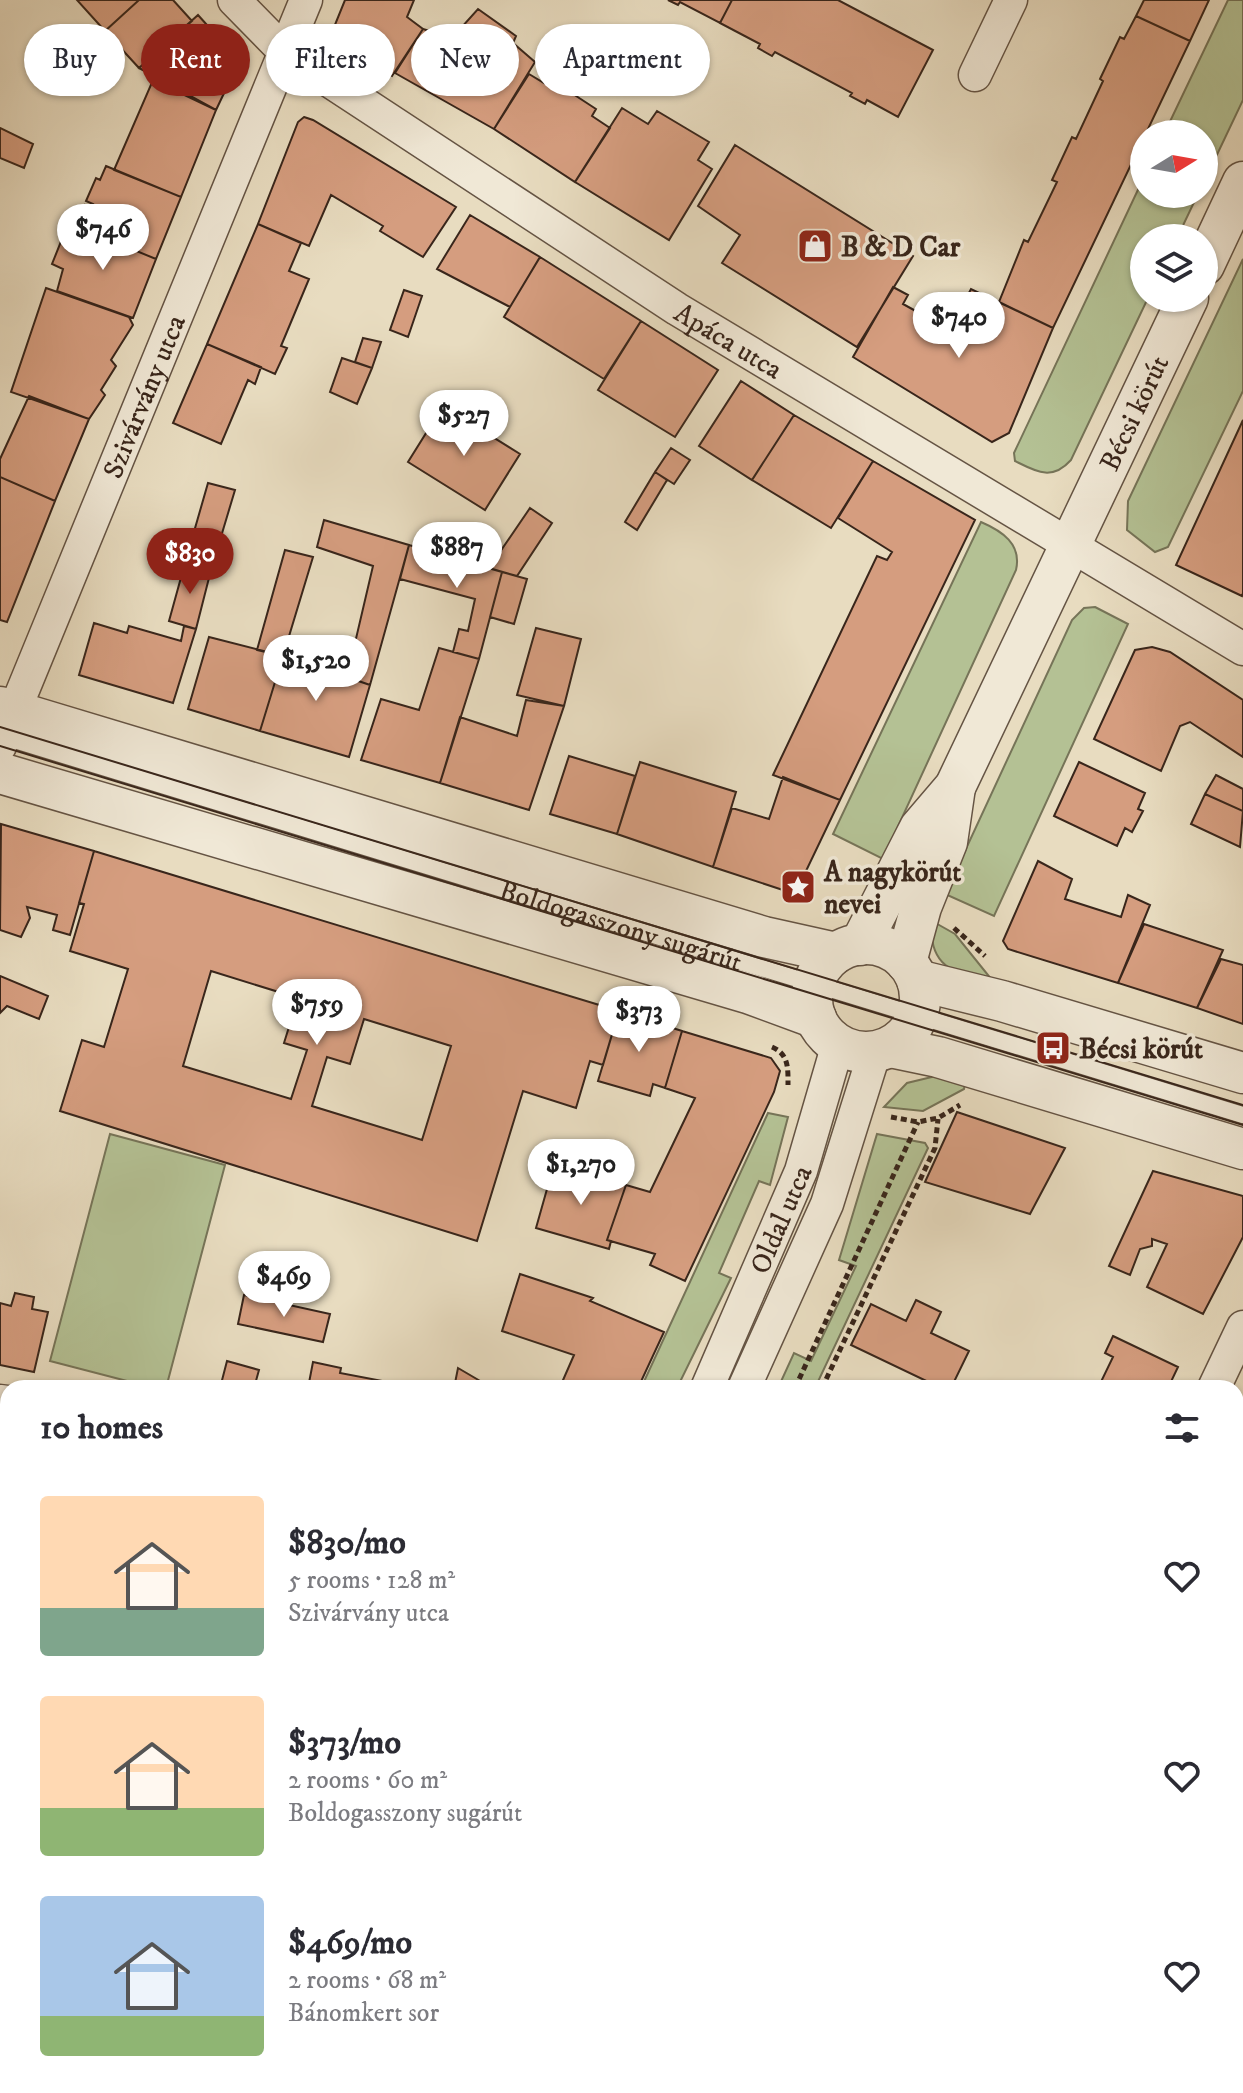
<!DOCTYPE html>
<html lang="en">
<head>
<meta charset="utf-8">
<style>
  body { margin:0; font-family:"IM FELL DW Pica",serif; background:#f2f2f3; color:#2b2b33; height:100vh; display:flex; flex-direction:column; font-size:30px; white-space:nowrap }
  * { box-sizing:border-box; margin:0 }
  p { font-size:26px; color:#7c7c81 }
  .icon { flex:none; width:44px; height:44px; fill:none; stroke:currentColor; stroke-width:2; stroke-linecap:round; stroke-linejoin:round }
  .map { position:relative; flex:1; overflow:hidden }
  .side { position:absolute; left:0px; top:1380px; width:1244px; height:714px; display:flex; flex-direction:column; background:#fff; border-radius:24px 24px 0 0; box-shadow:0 2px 6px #0004 }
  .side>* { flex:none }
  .guide { position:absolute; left:24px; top:24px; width:800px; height:72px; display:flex; gap:16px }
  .needle { width:52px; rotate:79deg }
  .buttons { position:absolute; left:1130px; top:120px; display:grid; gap:16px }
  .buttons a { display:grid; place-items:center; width:88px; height:88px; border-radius:50%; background:#fff; box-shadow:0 2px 6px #0004; font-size:40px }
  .price { position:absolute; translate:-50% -68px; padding:0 18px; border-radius:28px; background:#fff; color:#222; font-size:26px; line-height:52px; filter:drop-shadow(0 2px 4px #0008) }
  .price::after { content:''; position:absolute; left:50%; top:48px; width:24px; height:18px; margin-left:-12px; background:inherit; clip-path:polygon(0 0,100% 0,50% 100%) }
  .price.on { background:#8f2418; color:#fff }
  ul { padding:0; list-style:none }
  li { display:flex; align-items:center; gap:24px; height:200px; padding:0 40px }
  li span { display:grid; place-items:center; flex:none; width:224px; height:160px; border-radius:8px; color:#555 }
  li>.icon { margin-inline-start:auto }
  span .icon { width:96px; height:96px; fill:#fffc; stroke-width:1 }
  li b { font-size:34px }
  h2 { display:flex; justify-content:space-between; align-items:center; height:96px; padding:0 40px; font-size:34px }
  .pill { padding:0 28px; border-radius:36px; background:#fff; box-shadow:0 2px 6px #0004; font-size:28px; line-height:72px }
  .pill.on { background:#8f2418; color:#fff }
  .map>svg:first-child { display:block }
  .green { fill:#b4c194; stroke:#767458; stroke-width:2 }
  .building { fill:#d59d7f; stroke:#39261b; stroke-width:2; fill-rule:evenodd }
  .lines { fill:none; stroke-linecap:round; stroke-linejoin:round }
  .service-casing { stroke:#655444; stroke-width:19 }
  .minor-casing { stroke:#655444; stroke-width:35 }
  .tertiary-casing { stroke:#655444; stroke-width:43 }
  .path { stroke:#39261b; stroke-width:5; stroke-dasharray:6 4; stroke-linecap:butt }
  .service { stroke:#f0e8d6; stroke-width:16 }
  .minor { stroke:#f0e8d6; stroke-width:32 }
  .tertiary { stroke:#f0e8d6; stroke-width:40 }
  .tram { stroke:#39261b; stroke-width:2 }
  .labels { text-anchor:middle; stroke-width:7; stroke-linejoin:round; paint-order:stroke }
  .poi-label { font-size:28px; font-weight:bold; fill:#39261b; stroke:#f0e8d6; text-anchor:start }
  .street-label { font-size:28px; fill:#39261b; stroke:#f0e8d6 }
</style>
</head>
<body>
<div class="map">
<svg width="1243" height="2093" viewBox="0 0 1243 2093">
  <rect width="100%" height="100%" fill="#e8dcc0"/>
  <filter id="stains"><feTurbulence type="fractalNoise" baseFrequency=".0025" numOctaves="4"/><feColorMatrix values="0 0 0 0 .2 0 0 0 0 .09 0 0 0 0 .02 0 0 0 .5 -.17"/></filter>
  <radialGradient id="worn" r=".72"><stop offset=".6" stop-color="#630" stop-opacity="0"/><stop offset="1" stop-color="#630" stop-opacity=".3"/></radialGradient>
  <path class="green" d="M1228 0H1243V100L1204 182V134H1164Z
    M1144 177V194H1198L1177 238H1144V298H1148L1071 460C1052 481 1037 472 1015 461L1014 453Z
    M1243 259V391L1168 547 1155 552 1127 530 1128 501Z
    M981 522C1002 531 1022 544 1016 570L883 859 833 834Z
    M1095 607 1128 624 994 916 945 894 1072 620 1084 608Z
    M932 921 955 934 996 985C958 974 927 969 932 921Z
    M940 1075 965 1083 964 1089 923 1111 884 1107 907 1083Z
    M768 1113 788 1117 770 1185 759 1181 719 1273 731 1278 677 1388H641Z
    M110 1134 225 1165 166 1388H154L50 1361Z
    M877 1134 925 1143 928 1148 815 1388H778L794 1353 811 1361 856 1266 839 1260Z
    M1243 1416V1524L1236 1521V1433Z
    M1236 2008 1243 2012V2093H1075L1078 2086H1236Z"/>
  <path class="building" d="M77 0H139L105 31Z
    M139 0H173L192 21 139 68 105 31Z
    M345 0H414L407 17 423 29 392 76 358 56 360 49 332 32Z
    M668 0H732L720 23 680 2 678 5Z
    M732 0H838L933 50 898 117 867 100 865 104 850 96 852 93 775 52 772 56 758 48 760 44 720 23Z
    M1144 0H1209L1190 41 1136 16Z
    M478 9 516 36 513 43 535 62 494 129 395 73 423 29 452 38Z
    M198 15 233 54 235 70 216 110 139 68Z
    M1136 16 1190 41 1053 328 999 302 1024 240 1028 242 1057 182 1052 180 1072 137 1076 139 1103 81 1100 79 1120 37 1124 39Z
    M529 74 544 83 547 77 596 109 592 116 610 128 575 182 494 129Z
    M153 80 216 110 181 197 114 170Z
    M622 108 648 124 657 111 709 142 698 160 712 169 669 240 575 182Z
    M304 117 313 120 456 207 423 257 380 231 383 226 331 195 309 246 258 224 298 122Z
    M0 128 33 144 24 168 0 158Z
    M735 145 913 256 857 347 722 263 740 235 698 206Z
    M106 166 181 197 156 259 78 227 85 205 91 208 93 204 86 201 96 178 100 180Z
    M470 215 540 257 510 307 437 269Z
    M258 224 301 243 289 271 309 279 281 346 287 348 275 374 207 344Z
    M78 227 156 259 133 318 57 291 63 269 52 264 64 234 74 239Z
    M540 257 641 321 604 379 504 317Z
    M893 287 908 295 903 304 972 342 980 326 957 315 971 289 1053 328 1009 433 992 442 853 357Z
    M46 288 129 317 133 325 111 360 116 366 101 390 105 395 89 419 11 392Z
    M404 290 422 296 408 337 390 330Z
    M641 321 718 370 675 437 598 390Z
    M363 338 381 342 372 368 355 362Z
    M207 344 261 367 255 384 248 380 221 444 173 423Z
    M342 358 372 368 357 404 330 392Z
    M741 381 794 415 752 480 699 446Z
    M29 396 89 419 55 501 0 477V459Z
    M443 406 520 454 485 510 408 462Z
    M794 415 873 461 831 528 752 480Z
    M1243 420V593L1242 596 1176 565Z
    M671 448 690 460 674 484 655 472Z
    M873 461 975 520 840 800 773 775 877 556 887 560 892 552 838 518Z
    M655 472 667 480 637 530 625 522Z
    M0 477 55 501 7 622 0 620Z
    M208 483 235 490 211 570 185 563Z
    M530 508 552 523 517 576 489 568Z
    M324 520 409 545 370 685 347 677 373 566 317 547Z
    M409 545 502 572 479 659 453 652 459 629 468 631 475 599 400 579Z
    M285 550 313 557 283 656 257 650Z
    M185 563 211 570 196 629 169 621Z
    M502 572 527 579 514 624 490 617Z
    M94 623 127 633 129 626 181 641 184 626 196 629 173 703 79 675Z
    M536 628 581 639 564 706 517 695Z
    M209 637 283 656 260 731 188 709Z
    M309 644 337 651 332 672 370 685 349 757 260 731 283 656 303 663Z
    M1152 647 1170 652 1243 700V757L1190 722 1180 726 1161 771 1094 739 1135 650Z
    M439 648 479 659 440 783 361 760 381 699 419 710Z
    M526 700 564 706 529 810 440 783 460 717 517 736Z
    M569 756 635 776 617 834 550 814Z
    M640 762 736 792 713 867 617 834Z
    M1079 762 1145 793 1138 809 1143 811 1132 832 1125 828 1117 846 1054 816Z
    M1216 775 1243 789V811L1205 794Z
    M783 777 840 800 795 894 713 867 732 808 769 819Z
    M1205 794 1243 811 1240 847 1191 824Z
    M1 824 94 851 70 935 53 930 57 915 27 907 30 918 21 937 0 930Z
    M94 851 619 1011 603 1065 590 1061 576 1108 523 1091 477 1241 60 1111 82 1040 104 1047 128 969 70 951 84 904 79 903ZM211 971 298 998 284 1043 307 1050 291 1099 183 1066ZM364 1019 451 1046 422 1140 312 1106 327 1057 350 1064Z
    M1038 861 1072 879 1065 899 1121 917 1128 895 1150 905 1118 983 1008 949 1003 941Z
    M1144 924 1223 950 1197 1008 1118 983Z
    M1221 959 1243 965V1024L1197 1008Z
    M0 976 48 996 39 1019 7 1006 0 1013Z
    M619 1011 682 1031 665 1088 653 1084 650 1096 598 1081Z
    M682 1031 771 1058 780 1071 774 1092 685 1281 650 1265 655 1254 607 1240 626 1185 650 1192 695 1098 665 1088Z
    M957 1112 1065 1148 1030 1214 925 1182Z
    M561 1165 626 1185 607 1240 611 1241 609 1249 536 1228 549 1182 556 1184Z
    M1153 1171 1243 1196V1237L1203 1314 1147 1287 1167 1244 1152 1239V1246L1140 1249 1130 1275 1109 1266Z
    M520 1274 593 1298 590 1301 664 1332 638 1388H540L548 1384 560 1387 574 1355 502 1331Z
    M15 1293 34 1297 32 1309 48 1312 34 1372 0 1365V1303L11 1306Z
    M244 1295 330 1314 323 1342 238 1324Z
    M916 1300 941 1312 931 1333 969 1351 951 1388H941L851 1345 871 1304 906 1321Z
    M1113 1336 1178 1367 1168 1388H1098L1113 1357 1105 1353Z
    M227 1361 259 1370 254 1388H220Z
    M313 1362 341 1368 340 1373 419 1388H308Z
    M458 1368 492 1388H454Z
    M1236 1683 1243 1687V1755L1236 1751Z
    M0 1735 8 1741V1944L0 1939Z
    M0 1939 8 1944V2008L0 2003Z
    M0 2003 8 2008V2086H128L139 2093H0Z
    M128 2086H161L157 2093H139Z
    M233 2086H280L275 2093H244Z
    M457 2086H606L603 2093H453Z
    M649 2086H727L724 2093H646Z"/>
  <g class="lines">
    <defs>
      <g id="service">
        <path id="s1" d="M1 736 1243 1115"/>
        <path d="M1236 1915 1243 1920"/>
        <path d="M761 2093 764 2086"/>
      </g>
      <g id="minor">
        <path id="s2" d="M234 0 284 51 677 309 1243 649"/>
        <path d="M975 75 1011 0"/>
        <path id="s3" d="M0 746 306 0"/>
        <path id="s4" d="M707 1388 801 1171 838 1044"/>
        <path d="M744 1388 827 1204 875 1051"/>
        <path d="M1214 1388 1243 1327"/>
        <path d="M0 1401 8 1402"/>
        <path d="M1236 1817 1243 1822"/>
        <path d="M328 2093 331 2086"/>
      </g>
      <g id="tertiary">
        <path d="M1204 265 1243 182"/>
        <path d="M0 707 764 937 836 953"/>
        <path d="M0 773 748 993 816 1018"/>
        <circle cx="866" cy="998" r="54"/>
        <path id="s5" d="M860 945 920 828 955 787 1188 298"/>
        <path d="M906 962 921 907 947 842 955 787"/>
        <path d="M917 980 1002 1001 1243 1073"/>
        <path d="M890 1047 938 1057 1243 1149"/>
      </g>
    </defs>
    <use href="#service" class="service-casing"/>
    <use href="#minor" class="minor-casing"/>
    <use href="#tertiary" class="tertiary-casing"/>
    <path class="path" d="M954 928 985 956
      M772 1047C789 1054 788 1069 788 1085
      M891 1117 918 1122 938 1118 960 1105
      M795 1388 918 1122
      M822 1388 935 1148 938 1119
      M1242 2093 1243 2088"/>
    <use href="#service" class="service"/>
    <use href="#minor" class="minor"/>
    <use href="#tertiary" class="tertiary"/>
    <path class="tram" d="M0 727 1243 1105
      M0 746 1243 1125"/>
  </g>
  <defs>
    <symbol id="shop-square" viewBox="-11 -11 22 22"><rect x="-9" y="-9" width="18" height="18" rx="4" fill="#8f2418" stroke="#f0e8d6"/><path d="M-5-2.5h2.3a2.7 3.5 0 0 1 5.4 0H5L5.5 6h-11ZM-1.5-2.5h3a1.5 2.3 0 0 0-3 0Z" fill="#fff"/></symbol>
    <symbol id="sight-square" viewBox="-11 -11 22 22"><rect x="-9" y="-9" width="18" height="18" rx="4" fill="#8f2418" stroke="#f0e8d6"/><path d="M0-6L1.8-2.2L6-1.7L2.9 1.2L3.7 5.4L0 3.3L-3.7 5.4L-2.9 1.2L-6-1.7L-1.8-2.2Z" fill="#fff"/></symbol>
    <symbol id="bus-square" viewBox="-11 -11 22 22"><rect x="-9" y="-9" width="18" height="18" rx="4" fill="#8f2418" stroke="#f0e8d6"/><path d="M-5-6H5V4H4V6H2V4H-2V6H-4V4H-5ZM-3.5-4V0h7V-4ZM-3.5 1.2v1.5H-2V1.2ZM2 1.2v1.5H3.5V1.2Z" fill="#fff"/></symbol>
  </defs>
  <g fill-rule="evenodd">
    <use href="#shop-square" x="795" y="226" width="40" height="40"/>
    <use href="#sight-square" x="778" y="867" width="40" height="40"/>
    <use href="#bus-square" x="1033" y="1028" width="40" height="40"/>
  </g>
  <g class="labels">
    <g class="poi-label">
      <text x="841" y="256">B &amp; D Car</text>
      <text x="824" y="881">A nagykörút<tspan x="824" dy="32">nevei</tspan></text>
      <text x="1079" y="1058">Bécsi körút</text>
    </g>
    <g class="street-label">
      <text dy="10" stroke="none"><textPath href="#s2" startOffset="602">Apáca utca</textPath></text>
      <text dy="10" stroke="none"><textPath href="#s3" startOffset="378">Szivárvány utca</textPath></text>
      <text dy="10" stroke="none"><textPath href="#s5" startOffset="600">Bécsi körút</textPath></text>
      <text dy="10" stroke="none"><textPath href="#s1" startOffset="648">Boldogasszony sugárút</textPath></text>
      <text dy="10" stroke="none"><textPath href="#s4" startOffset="184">Oldal utca</textPath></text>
    </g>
  </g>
  <rect width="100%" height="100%" filter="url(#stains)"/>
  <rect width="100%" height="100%" fill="url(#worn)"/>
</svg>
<div class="buttons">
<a><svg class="needle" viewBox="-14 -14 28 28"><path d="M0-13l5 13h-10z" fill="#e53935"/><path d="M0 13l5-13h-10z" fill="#7c7c81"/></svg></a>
<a><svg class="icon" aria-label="layers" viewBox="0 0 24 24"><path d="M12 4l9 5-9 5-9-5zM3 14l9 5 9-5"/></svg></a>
</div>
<b class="price" style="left:103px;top:272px">$746</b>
<b class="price" style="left:959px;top:360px">$740</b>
<b class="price" style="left:464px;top:458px">$527</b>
<b class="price" style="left:457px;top:590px">$887</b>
<b class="price on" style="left:190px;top:596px">$830</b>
<b class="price" style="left:316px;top:703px">$1,520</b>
<b class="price" style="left:317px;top:1047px">$759</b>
<b class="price" style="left:639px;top:1054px">$373</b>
<b class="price" style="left:581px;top:1207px">$1,270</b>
<b class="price" style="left:284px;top:1319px">$469</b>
<div class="guide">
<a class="pill">Buy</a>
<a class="pill on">Rent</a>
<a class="pill">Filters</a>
<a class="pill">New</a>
<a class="pill">Apartment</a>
</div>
<section class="side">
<h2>10 homes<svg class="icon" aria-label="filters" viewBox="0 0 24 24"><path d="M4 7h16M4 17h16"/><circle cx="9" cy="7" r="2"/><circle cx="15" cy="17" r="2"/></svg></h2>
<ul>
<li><span style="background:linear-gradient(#ffd9b3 70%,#7fa58c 0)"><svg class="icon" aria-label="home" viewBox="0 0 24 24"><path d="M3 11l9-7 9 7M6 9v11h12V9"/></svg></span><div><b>$830/mo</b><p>5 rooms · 128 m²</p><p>Szivárvány utca</p></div><svg class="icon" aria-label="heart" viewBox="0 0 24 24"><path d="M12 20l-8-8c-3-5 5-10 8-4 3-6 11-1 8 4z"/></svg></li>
<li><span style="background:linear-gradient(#ffd9b3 70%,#8fb573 0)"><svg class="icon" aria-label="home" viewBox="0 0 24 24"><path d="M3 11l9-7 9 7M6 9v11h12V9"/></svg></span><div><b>$373/mo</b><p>2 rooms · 60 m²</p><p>Boldogasszony sugárút</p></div><svg class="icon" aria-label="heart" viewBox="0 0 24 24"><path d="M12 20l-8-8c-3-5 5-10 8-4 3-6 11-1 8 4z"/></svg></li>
<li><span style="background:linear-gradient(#a9c7e8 75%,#8fb573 0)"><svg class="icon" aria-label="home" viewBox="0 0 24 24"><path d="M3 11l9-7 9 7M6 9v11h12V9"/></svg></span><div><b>$469/mo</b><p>2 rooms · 68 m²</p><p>Bánomkert sor</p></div><svg class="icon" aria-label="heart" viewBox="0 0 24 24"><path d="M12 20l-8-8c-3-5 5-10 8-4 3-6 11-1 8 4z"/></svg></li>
</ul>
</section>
</div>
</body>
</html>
